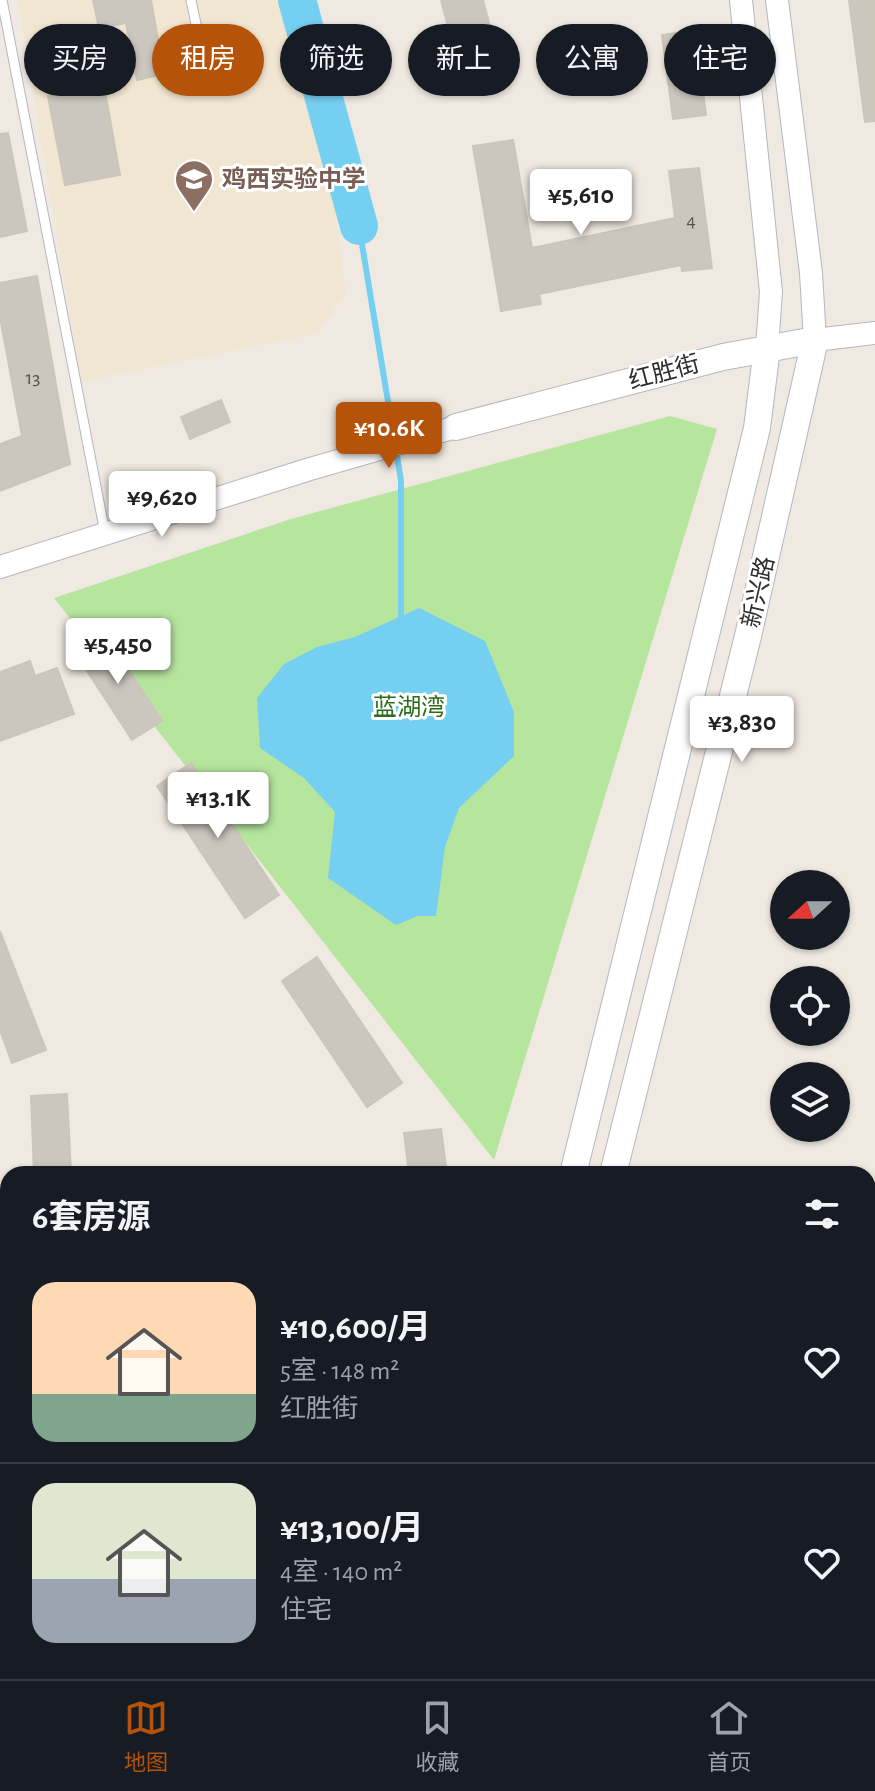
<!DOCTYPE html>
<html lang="zh">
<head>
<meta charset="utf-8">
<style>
  body { margin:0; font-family:"Alegreya Sans","Noto Sans SC",sans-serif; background:#242831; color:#f1f3f6; height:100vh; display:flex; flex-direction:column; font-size:30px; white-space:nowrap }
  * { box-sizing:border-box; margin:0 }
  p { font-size:26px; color:#9ea1a6 }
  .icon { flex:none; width:44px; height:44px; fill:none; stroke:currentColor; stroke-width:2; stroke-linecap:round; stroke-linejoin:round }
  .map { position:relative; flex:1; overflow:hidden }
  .sheet { position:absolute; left:0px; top:1166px; width:876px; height:514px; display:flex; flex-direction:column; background:#171b24; border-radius:24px 24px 0 0; box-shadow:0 2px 6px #0004 }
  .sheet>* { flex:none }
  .top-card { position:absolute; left:24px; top:24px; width:828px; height:72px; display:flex; gap:16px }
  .needle { width:52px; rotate:249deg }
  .buttons { position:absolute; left:770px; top:870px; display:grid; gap:16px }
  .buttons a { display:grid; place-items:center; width:80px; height:80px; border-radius:50%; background:#171b24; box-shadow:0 2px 6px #0004; font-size:40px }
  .price { position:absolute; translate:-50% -68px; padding:0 18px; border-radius:8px; background:#fff; color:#222; font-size:26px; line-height:52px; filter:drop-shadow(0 2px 4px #0008) }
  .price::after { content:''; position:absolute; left:50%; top:48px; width:24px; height:18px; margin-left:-12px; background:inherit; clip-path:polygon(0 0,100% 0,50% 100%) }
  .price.current { background:#b45309; color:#fff }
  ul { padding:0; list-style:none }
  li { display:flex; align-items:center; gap:24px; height:200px; padding:0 32px }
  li+li { border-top:2px solid #363941 }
  li span { display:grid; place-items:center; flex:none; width:224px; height:160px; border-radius:24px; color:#555 }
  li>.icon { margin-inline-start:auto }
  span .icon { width:96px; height:96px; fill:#fffc; stroke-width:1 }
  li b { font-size:34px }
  h2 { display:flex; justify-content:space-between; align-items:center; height:96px; padding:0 32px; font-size:34px }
  .tag { padding:0 28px; border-radius:36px; background:#171b24; box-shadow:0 2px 6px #0004; font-size:28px; line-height:72px }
  .tag.current { background:#b45309; color:#fff }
  .menu { display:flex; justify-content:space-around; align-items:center; height:112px; border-top:2px solid #363941; background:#171b24; font-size:22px; color:#9ea1a6 }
  .menu a { display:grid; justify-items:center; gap:4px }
  .menu .current { color:#b45309 }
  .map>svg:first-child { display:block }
  .education { fill:#f0e6d1 }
  .green { fill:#b6e59e }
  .water { fill:#75cff0 }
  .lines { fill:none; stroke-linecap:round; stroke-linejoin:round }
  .stream { stroke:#75cff0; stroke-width:6 }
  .river { stroke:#75cff0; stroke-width:38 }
  .building { fill:#cbc7bf; stroke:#cbc5ba; stroke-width:2 }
  .service-casing { stroke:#b4b7c1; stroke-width:11 }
  .minor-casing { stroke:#b4b7c1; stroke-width:20 }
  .tertiary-casing { stroke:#b4b7c1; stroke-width:24 }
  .secondary-casing { stroke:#b4b7c1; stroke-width:28 }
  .service { stroke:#fff; stroke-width:9 }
  .minor { stroke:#fff; stroke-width:18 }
  .tertiary { stroke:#fff; stroke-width:22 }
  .secondary { stroke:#fff; stroke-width:26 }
  .labels { text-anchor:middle; stroke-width:6; stroke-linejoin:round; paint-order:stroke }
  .number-label { font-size:20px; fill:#555452 }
  .education-label { font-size:24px; font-weight:bold; fill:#785e54; stroke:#fff; text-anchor:start }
  .street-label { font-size:24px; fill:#2e2e2e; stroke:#fff }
  .park-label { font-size:24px; fill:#2c6e1b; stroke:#fff }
</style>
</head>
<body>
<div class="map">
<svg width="875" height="1679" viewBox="0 0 875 1679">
  <rect width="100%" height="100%" fill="#efe9e1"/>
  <path class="education" d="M18 0H293L325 133 346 293 317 333 81 382Z"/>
  <path class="green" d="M670 416 717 429 494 1160 54 598 291 519Z"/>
  <path class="water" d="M419 608 485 641 514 712V756L459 808 445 847 436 916H418L396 925 328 878 335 812 304 778 260 748 257 698 284 664 317 647 355 637Z"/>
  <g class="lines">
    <path class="stream" d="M359 226 394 438
      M396 449 401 481V622"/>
    <path class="river" d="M297 0 359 226"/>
  </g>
  <path class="building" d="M93 0H151L164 74 137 80 126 23 99 28Z
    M441 0H483L505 84 466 94Z
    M849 0H875V121L865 122Z
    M695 30 706 115 673 119 662 35Z
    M104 86 120 175 65 185 48 96Z
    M8 133 27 231 0 237V134Z
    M513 140 532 248 675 218 669 171 699 168 712 268 682 271 681 265 539 294 541 304 501 311 473 146Z
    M37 276 70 464 0 491V444L22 436 0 317V283Z
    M221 400 230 422 190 439 181 417Z
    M104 632 162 721 132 740 74 651Z
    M30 661 35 676 57 668 74 714 0 741V672Z
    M191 763 279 895 245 918 157 786Z
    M0 931 46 1050 12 1063 0 1030Z
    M317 957 402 1083 367 1107 282 981Z
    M67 1094 71 1174H34L31 1096Z
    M441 1129 447 1174H409L404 1133Z"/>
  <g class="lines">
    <defs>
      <path id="service" d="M2 0 105 533
        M191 0 206 72"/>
      <path id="minor" d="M0 1378 8 1377
        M868 1416 875 1418"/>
      <path id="tertiary" d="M741 0 771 292 767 348
        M777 0 811 273 815 340 875 333
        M0 567 310 469 456 427"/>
      <path id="secondary" d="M456 427 723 357 815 340 748 636 613 1174
        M573 1174 757 428 767 348
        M429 1679 431 1672
        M473 1679 475 1672"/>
    </defs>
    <use href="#service" class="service-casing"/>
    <use href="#minor" class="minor-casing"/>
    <use href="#tertiary" class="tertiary-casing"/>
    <use href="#secondary" class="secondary-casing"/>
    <use href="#service" class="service"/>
    <use href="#minor" class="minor"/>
    <use href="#tertiary" class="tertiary"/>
    <use href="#secondary" class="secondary"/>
  </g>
  <defs>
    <symbol id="school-pin" viewBox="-11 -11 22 30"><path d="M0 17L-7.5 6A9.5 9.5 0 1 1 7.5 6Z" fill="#8d6e63" stroke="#fff"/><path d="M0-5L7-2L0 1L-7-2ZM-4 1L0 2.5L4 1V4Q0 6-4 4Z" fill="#fff"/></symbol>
  </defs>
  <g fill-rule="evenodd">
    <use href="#school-pin" x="172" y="157" width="44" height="60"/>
  </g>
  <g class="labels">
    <g class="number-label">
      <text x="691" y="227">4</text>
      <text x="33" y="384">13</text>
    </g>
    <g class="education-label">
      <text x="222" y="187">鸡西实验中学</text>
    </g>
    <g class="street-label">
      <text transform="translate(664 372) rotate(-15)" y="8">红胜街</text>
      <text transform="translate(758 592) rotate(-77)" y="8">新兴路</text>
    </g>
    <g class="park-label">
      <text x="409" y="715">蓝湖湾</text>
    </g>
  </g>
</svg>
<div class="buttons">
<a><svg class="needle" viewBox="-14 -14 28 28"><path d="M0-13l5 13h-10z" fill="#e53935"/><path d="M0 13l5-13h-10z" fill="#9ea1a6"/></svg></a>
<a><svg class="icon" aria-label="locate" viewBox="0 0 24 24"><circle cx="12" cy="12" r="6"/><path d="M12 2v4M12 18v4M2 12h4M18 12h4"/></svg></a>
<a><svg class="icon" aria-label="layers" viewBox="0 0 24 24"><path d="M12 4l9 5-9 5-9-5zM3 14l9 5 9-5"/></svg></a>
</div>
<b class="price" style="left:581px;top:237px">¥5,610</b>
<b class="price current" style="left:389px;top:470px">¥10.6K</b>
<b class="price" style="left:162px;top:539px">¥9,620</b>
<b class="price" style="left:118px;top:686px">¥5,450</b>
<b class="price" style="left:742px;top:764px">¥3,830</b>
<b class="price" style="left:218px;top:840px">¥13.1K</b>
<div class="top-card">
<a class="tag">买房</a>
<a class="tag current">租房</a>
<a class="tag">筛选</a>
<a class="tag">新上</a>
<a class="tag">公寓</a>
<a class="tag">住宅</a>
</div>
<section class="sheet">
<h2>6套房源<svg class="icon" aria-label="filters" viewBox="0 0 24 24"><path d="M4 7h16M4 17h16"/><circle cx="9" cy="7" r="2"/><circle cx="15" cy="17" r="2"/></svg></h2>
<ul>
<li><span style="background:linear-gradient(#ffd9b3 70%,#7fa58c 0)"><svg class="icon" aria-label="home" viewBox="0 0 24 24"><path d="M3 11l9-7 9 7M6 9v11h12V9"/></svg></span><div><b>¥10,600/月</b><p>5室 · 148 m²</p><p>红胜街</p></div><svg class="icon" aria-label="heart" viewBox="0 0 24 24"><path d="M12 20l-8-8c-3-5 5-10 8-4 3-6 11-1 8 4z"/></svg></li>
<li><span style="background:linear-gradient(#dfe7d0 60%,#9aa5b1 0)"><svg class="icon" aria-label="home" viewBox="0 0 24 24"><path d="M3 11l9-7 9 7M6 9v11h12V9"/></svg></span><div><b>¥13,100/月</b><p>4室 · 140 m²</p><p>住宅</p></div><svg class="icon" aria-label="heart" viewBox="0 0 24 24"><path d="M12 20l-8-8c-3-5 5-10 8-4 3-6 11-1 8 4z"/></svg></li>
</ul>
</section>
</div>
<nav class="menu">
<a class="current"><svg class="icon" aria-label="map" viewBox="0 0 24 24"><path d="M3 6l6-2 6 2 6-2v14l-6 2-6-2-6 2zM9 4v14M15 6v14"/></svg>地图</a>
<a><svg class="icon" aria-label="saved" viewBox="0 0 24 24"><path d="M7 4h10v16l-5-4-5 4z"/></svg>收藏</a>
<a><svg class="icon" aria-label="home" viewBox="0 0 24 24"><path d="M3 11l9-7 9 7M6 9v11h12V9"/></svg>首页</a>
</nav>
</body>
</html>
